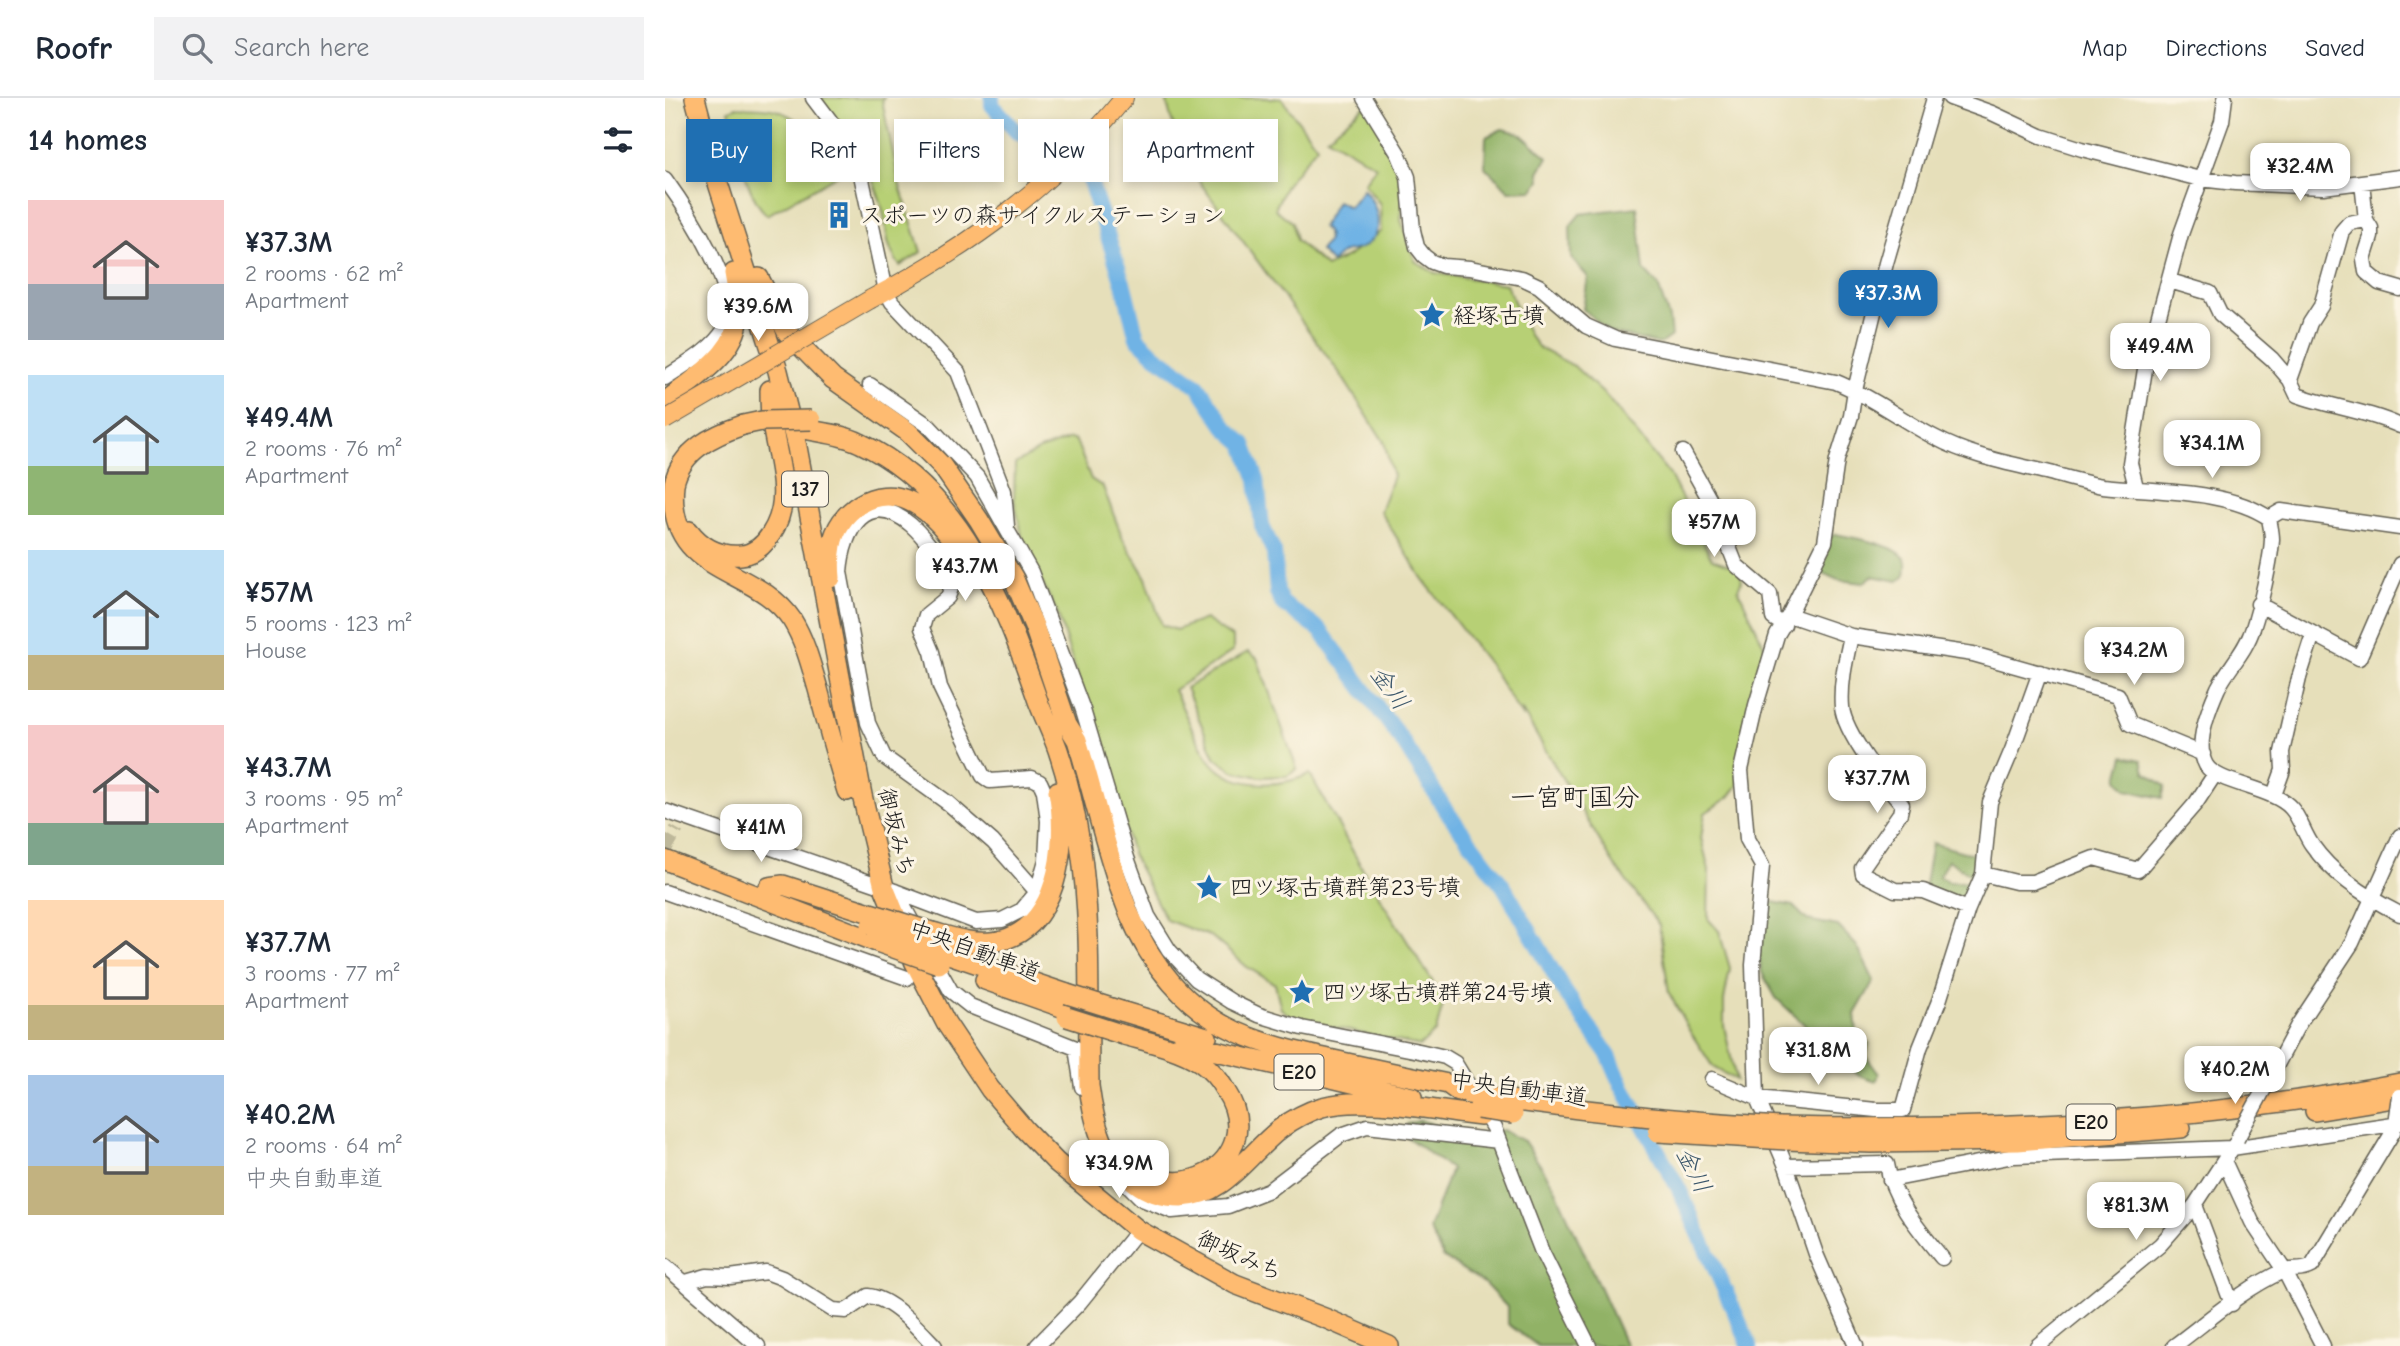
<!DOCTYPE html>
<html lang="en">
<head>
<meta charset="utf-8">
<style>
  body { margin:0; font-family:"Comic Neue","Klee One",sans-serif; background:#f2f2f3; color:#1f2937; height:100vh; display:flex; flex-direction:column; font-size:26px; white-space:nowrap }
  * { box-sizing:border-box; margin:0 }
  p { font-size:23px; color:#747a83 }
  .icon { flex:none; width:38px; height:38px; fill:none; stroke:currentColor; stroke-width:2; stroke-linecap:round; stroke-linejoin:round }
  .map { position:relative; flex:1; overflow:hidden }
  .drawer { display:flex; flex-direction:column; background:#fff; width:665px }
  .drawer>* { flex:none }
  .hud { position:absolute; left:21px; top:21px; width:665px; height:63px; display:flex; gap:14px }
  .price { position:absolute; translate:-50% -60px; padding:0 16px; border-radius:14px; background:#fff; color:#222; font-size:23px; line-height:46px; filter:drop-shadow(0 2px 4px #0008) }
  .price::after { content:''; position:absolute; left:50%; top:42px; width:21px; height:16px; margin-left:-10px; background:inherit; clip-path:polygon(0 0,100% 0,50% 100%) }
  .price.selected { background:#1f6fb2; color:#fff }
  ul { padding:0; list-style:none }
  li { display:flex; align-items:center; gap:21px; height:175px; padding:0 28px }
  li span { display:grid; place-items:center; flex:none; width:196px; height:140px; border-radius:0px; color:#555 }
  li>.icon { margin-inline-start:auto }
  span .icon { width:84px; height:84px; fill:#fffc; stroke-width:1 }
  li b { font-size:30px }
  h2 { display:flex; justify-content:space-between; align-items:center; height:84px; padding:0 28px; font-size:30px }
  .tag { padding:0 24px; border-radius:0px; background:#fff; box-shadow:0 4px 10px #0003; font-size:24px; line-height:63px }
  .tag.selected { background:#1f6fb2; color:#fff }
  header { display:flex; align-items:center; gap:42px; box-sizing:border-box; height:98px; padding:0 35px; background:#fff; border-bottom:2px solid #e0e1e3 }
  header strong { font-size:33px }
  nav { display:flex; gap:38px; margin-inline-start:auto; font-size:24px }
  .search { width:490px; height:63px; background:#f2f2f3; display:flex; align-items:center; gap:18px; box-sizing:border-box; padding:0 24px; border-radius:0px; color:#747a83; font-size:26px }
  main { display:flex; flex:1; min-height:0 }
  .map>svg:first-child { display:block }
  .green { fill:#b7d075; stroke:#6a7648; stroke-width:2 }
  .forest { fill:#91b266; stroke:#566741; stroke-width:2 }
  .water { fill:#6fb3e5; stroke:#466880; stroke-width:2 }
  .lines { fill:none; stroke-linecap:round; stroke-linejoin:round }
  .river { stroke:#6fb3e5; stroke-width:16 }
  .minor-tunnel { stroke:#beb89a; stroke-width:14; stroke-dasharray:14 7; stroke-linecap:butt }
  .minor-casing { stroke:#636053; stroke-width:17 }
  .major-casing { stroke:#636053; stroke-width:20 }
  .highway-casing { stroke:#636053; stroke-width:22 }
  .minor { stroke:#fff; stroke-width:14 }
  .major { stroke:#febb71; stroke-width:18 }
  .highway { stroke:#febb71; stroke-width:19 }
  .minor-bridge-casing { stroke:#636053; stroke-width:17; stroke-linecap:butt }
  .major-bridge-casing { stroke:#636053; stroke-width:20; stroke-linecap:butt }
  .highway-bridge-casing { stroke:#636053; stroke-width:22; stroke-linecap:butt }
  .minor-bridge { stroke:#fff; stroke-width:14 }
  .major-bridge { stroke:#febb71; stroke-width:18 }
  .highway-bridge { stroke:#febb71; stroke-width:19 }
  .labels { text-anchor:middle; stroke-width:6; stroke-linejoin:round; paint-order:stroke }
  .shield { fill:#fcf5e5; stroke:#5f5d58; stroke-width:2 }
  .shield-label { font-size:21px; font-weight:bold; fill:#1c1c1c }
  .poi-label { font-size:23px; fill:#1c1c1c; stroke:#fcf5e5; text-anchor:start }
  .street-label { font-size:23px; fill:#1c1c1c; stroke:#fcf5e5 }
  .water-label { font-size:24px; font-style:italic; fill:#3d586c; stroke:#fcf5e5 }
  .quarter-label { font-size:26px; fill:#1c1c1c; stroke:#fcf5e5 }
</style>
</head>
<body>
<header>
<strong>Roofr</strong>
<div class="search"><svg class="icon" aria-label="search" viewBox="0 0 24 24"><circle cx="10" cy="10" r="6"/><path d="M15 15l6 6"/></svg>Search here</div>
<nav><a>Map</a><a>Directions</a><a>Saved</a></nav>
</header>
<main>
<section class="drawer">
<h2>14 homes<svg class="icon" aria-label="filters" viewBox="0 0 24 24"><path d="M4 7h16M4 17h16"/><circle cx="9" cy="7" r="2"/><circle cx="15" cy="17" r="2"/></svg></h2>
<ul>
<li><span style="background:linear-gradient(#f6c9c9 60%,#9aa5b1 0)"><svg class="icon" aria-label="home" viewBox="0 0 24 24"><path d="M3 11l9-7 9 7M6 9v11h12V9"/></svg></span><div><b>¥37.3M</b><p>2 rooms · 62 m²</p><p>Apartment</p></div></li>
<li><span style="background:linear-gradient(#bfe0f5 65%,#8fb573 0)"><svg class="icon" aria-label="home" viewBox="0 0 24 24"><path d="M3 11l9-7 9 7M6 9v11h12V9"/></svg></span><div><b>¥49.4M</b><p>2 rooms · 76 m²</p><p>Apartment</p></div></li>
<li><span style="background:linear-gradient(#bfe0f5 75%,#c2b280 0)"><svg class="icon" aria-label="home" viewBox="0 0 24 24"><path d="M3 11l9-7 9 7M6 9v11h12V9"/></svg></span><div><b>¥57M</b><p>5 rooms · 123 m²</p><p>House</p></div></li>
<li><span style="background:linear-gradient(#f6c9c9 70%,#7fa58c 0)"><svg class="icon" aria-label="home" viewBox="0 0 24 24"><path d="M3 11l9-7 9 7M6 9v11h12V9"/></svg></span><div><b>¥43.7M</b><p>3 rooms · 95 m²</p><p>Apartment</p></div></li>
<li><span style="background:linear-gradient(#ffd9b3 75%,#c2b280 0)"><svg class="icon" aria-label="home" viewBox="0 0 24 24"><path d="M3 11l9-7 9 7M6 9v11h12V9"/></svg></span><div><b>¥37.7M</b><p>3 rooms · 77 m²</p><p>Apartment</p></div></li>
<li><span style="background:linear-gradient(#a9c7e8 65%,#c2b280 0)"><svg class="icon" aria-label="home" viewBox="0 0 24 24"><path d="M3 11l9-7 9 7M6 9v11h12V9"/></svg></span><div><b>¥40.2M</b><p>2 rooms · 64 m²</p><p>中央自動車道</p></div></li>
</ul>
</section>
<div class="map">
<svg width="1735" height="1248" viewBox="0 0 1735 1248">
  <rect width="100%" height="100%" fill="#fcf5e5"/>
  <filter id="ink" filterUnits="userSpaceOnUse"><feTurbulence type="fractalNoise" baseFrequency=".0143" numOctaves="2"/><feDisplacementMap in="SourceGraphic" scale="14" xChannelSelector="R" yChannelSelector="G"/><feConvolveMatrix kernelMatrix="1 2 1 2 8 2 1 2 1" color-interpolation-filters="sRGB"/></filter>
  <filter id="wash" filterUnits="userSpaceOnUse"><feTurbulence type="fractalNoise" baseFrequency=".00686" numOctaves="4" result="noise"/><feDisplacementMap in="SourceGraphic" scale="28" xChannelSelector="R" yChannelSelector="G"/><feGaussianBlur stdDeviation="1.57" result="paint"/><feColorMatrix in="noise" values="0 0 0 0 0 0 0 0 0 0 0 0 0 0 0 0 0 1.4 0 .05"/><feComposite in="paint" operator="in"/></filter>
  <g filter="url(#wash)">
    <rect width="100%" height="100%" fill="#e6dfba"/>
    <path class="green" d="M155 0H219L217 3 235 88 256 154 235 168C217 144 224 128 215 102 203 64 179 31 155 0Z
      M501 0H616L652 48 621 87 610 111 627 124 631 142 661 169 682 159 716 133 715 106 699 85 711 68 662 39 703 5 733 68 739 88 736 122 750 163 770 175 841 186 864 237 874 250 909 268 942 299 1005 377 1047 461 1073 470 1077 482 1073 491 1103 556 1073 687 1064 699 1040 715 1036 740 1044 772 1043 821 1054 833 1065 870 1059 902V928L1071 982 1048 969 1024 932 1004 895 994 827 948 765 856 611 858 620 825 568 757 480 715 413 728 378 719 344 676 277 528 75 506 21Z
      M71 9C84 10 98 9 110 12 132 17 172 51 174 76L102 117C79 96 72 42 64 12Z
      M405 341 411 343 426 381 438 389 458 441 481 480 497 527 511 532 540 521 568 540V553L509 592C520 614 530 641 544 661 566 692 614 690 645 676L702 779 779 902 771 933 755 948 630 921 616 911 610 886 582 869 547 839 501 822 468 758 392 514 360 452 349 401 350 366 375 352Z
      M583 554 592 560 632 671 622 678 595 679 568 673 550 659 521 590Z"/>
    <path class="forest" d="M837 31 854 35 883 59 874 74 875 82 868 92 844 93 820 69 821 39Z
      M972 109 979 172 993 187 1004 220 1006 238 995 246 944 234 918 211 923 179 906 160 905 128 915 116Z
      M1171 436C1187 440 1232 446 1240 461 1243 466 1240 473 1240 478L1233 483 1207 478 1198 485 1173 482 1150 472 1164 439Z
      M1459 658 1477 662 1480 674 1500 688 1497 700 1462 692 1453 681Z
      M1267 745 1317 759 1316 773 1304 776 1283 762 1274 778 1284 784H1303L1307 792 1303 803 1259 791Z
      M1103 803 1128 808 1142 822 1173 828 1192 848 1209 883 1190 916 1192 935 1204 945 1201 959 1214 976 1211 984 1194 978 1111 900 1097 875 1093 855 1098 811Z
      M756 1022 806 1040 837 1032 859 1043 889 1088 961 1248H873L843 1226V1210L819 1185 778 1159 764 1131 786 1071 742 1039V1026Z"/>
    <path class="water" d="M698 91C712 106 721 131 701 147 686 158 683 145 667 165L655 153 663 142 662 134 657 129 672 103 684 109Z"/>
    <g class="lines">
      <path class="river" d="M327 0V7L352 34 421 71 459 188 472 240 491 258 533 288 562 331 579 346 592 382 597 428 609 454 612 494 617 505 655 532 738 644 780 711 839 789 898 891 944 958 957 988 1014 1091 1085 1248"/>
    </g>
  </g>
  <g filter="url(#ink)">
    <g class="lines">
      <path class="minor-tunnel" d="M0 751 12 731"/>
      <defs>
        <path id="minor" d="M148 0 176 37 196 77 221 193 227 204 293 274 339 393 342 428
          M699 0 734 57 743 79 748 132 752 149 759 158 767 164 778 168 805 170 857 180 874 188 921 228 950 241 1171 284C1206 298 1236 322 1269 339 1304 358 1343 365 1381 374 1400 379 1419 385 1438 388 1488 394 1562 391 1604 420 1605 427 1607 434 1607 441 1606 463 1595 509 1588 530 1581 553 1563 570 1553 590 1544 610 1529 646 1541 667 1552 686 1607 689 1626 710 1635 720 1639 736 1647 747 1668 777 1703 800 1735 816
          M1285 0 1327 15 1376 38 1417 51 1535 81 1570 85 1658 89 1735 79
          M0 81C21 110 80 198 59 232 46 253 19 267 0 280
          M1697 84 1701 122 1706 130V139L1699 161 1701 174 1714 185 1735 191
          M1505 183 1545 195 1555 216 1607 261 1625 282 1632 297C1666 309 1703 313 1735 328
          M1625 282 1645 225 1656 208 1677 133 1684 125 1701 122
          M205 287 264 328 312 379 366 474 418 612 462 760 483 818 504 852 531 881 567 904 594 917 637 930 754 953 780 959 790 965 829 1030 877 1154 924 1248
          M1018 354 1047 406 1071 467 1105 496 1108 520 1119 527
          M1471 389 1465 365 1481 265 1516 136 1557 23 1560 0
          M1604 420 1616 413 1735 430
          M283 475 297 465
          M1593 506 1694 560 1735 466
          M1124 517 1186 538 1308 556 1453 597 1465 626 1538 656
          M1186 538C1181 561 1175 585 1177 609 1179 635 1220 686 1237 706L1235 715 1197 770 1198 776 1230 792 1258 793 1303 811
          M1609 697 1618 672 1617 654 1634 580 1648 536
          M0 713 219 789 311 824 337 822 357 812 372 794 381 762 383 723 379 693 375 684 367 680 325 683 318 678 275 589 267 554 257 530 261 517 283 499 288 485C277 465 264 443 246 427 202 389 178 432 175 474L203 625 219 659 283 705 328 744 372 794
          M1318 776 1351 784H1368L1429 760 1473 772 1531 705 1550 676
          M230 793 251 831
          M0 794 242 880
          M268 861 286 893 305 908 411 950 417 989
          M1047 981 1092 1000 1211 1012H1238L1255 950 1274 903 1303 811 1318 776 1325 704 1347 652 1375 574
          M1599 991 1633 927 1687 845 1735 738
          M1559 1063 1587 1124 1619 1172 1658 1248
          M1121 1068 1222 1066C1227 1101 1255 1133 1277 1160
          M1225 1082 1349 1058 1567 1050 1735 1025
          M463 1087 477 1101 507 1113 563 1108 604 1092 676 1037 702 1028 834 1043
          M1530 1107 1567 1206
          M0 1168 93 1248
          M21 1184 42 1178 65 1179 101 1174 117 1180 168 1212 181 1213 203 1198C226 1200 254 1231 270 1248
          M372 1248 415 1204 473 1132
          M1191 1248 1151 1156 1121 1068 1092 1000 1088 867 1097 768 1082 741 1076 672 1091 607 1112 537 1124 517 1160 444 1172 362 1186 318 1190 292 1221 165 1269 0
          M1372 1248 1495 1147 1530 1107 1570 1046
          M1509 1248C1543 1223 1578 1191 1616 1174 1627 1169 1635 1175 1647 1168L1728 1034 1732 1019"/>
        <path id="major" d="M206 201C307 147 386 90 459 0"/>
        <path id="highway" d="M30 0 51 79 113 273 132 349 197 697 219 789 250 865 281 925 325 991 360 1032 391 1064 473 1132 570 1186 662 1221 724 1248
          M94 180 122 234 168 281 243 334 277 368 314 422 348 479 369 528 402 626 412 642C430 700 442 759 464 815 485 866 521 911 572 934 601 947 633 954 664 961 704 970 743 978 783 986L794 994
          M0 304C31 279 78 253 74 208 73 197 71 186 69 175
          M78 327C49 337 16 352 9 386 0 478 91 467 127 522 140 543 146 567 153 591 162 625 171 659 182 693
          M144 332C160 335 179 337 195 345 296 392 339 504 373 603 379 619 387 635 393 652 403 682 410 713 415 745 427 825 423 907 424 988 429 1026 438 1062 471 1085 484 1095 500 1099 516 1099 560 1098 583 1056 615 1031 628 1021 641 1014 657 1009 699 997 771 1013 816 1018
          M24 433C37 450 54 459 76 457 89 456 99 447 106 436 129 401 112 363 107 325 105 314 105 303 105 292
          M166 480C165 470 165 458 167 447 173 413 210 387 244 403 263 411 279 430 291 447
          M0 762 209 843
          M104 789 118 787 202 814
          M267 834C286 839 306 846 326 844 394 837 403 746 393 693
          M272 852 402 896
          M320 882 402 911
          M456 913 542 939
          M517 945 747 999
          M1650 1013 1735 999
          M1114 1029C1322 1033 1530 1024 1735 985
          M1121 1042 1206 1045 1353 1043 1516 1030
          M455 1051C502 1123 607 1063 560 992 554 981 545 971 535 964 513 950 484 944 459 937"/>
      </defs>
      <use href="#minor" class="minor-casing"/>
      <use href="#major" class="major-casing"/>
      <use href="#highway" class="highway-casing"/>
      <use href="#minor" class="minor"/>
      <use href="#major" class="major"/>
      <use href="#highway" class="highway"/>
      <defs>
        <path id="minor-bridge" d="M1732 1018 1735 998
          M1572 1041 1599 991"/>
        <path id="major-bridge" d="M0 322 206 201"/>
        <path id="highway-bridge" d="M78 327 97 323 146 322
          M202 814 267 834
          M206 827 272 852
          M209 843 274 866
          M402 896 456 913
          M402 919 459 937
          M804 996C907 1012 1010 1023 1114 1029
          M813 1011 848 1016
          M993 1034 1121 1042"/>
      </defs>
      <use href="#minor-bridge" class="minor-bridge-casing"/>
      <use href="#major-bridge" class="major-bridge-casing"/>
      <use href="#highway-bridge" class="highway-bridge-casing"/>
      <use href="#minor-bridge" class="minor-bridge"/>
      <use href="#major-bridge" class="major-bridge"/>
      <use href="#highway-bridge" class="highway-bridge"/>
    </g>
  </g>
  <defs>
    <symbol id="building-bare" viewBox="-9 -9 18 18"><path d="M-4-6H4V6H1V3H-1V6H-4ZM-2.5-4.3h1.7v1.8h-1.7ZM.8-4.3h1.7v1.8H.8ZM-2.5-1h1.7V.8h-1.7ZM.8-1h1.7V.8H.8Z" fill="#1f6fb2" stroke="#fcf5e5" stroke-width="2.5" paint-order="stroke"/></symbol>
    <symbol id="sight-bare" viewBox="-9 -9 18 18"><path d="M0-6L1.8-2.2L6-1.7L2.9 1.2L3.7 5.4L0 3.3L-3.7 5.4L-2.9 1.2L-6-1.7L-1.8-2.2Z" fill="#1f6fb2" stroke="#fcf5e5" stroke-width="2.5" paint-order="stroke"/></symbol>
  </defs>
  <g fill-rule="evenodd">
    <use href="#building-bare" x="155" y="98" width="38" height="38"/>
    <use href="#sight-bare" x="748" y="198" width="38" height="38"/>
    <use href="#sight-bare" x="525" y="770" width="38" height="38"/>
    <use href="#sight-bare" x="618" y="875" width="38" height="38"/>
  </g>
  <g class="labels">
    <g class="shield">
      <rect x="117" y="373.5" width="46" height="35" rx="5"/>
      <rect x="609.5" y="956.5" width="49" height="35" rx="5"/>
      <rect x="1401.5" y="1006.5" width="49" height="35" rx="5"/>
    </g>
    <g class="shield-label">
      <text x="140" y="398">137</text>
      <text x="634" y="981">E20</text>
      <text x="1426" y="1031">E20</text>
    </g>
    <g class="poi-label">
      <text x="195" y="125">スポーツの森サイクルステーション</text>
      <text x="788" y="225">経塚古墳</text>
      <text x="565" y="797">四ツ塚古墳群第23号墳</text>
      <text x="658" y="902">四ツ塚古墳群第24号墳</text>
    </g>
    <g class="street-label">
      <text transform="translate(232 734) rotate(76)" y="8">御坂みち</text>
      <text transform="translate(310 852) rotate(20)" y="8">中央自動車道</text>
      <text transform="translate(854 990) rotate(8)" y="8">中央自動車道</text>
      <text transform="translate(575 1157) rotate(24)" y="8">御坂みち</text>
    </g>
    <g class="water-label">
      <text transform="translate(725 590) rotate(54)" y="8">金川</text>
      <text transform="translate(1029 1072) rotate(63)" y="8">金川</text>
    </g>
    <g class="quarter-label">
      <text x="910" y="708">一宮町国分</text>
    </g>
  </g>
</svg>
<b class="price" style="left:1635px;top:105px">¥32.4M</b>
<b class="price selected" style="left:1223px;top:232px">¥37.3M</b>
<b class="price" style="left:93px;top:245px">¥39.6M</b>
<b class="price" style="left:1495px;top:285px">¥49.4M</b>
<b class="price" style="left:1547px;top:382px">¥34.1M</b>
<b class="price" style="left:1049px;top:461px">¥57M</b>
<b class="price" style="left:300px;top:505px">¥43.7M</b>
<b class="price" style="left:1469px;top:589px">¥34.2M</b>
<b class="price" style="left:1212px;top:717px">¥37.7M</b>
<b class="price" style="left:96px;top:766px">¥41M</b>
<b class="price" style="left:1153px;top:989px">¥31.8M</b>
<b class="price" style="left:1570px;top:1008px">¥40.2M</b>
<b class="price" style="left:454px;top:1102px">¥34.9M</b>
<b class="price" style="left:1471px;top:1144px">¥81.3M</b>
<div class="hud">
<a class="tag selected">Buy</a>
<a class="tag">Rent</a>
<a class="tag">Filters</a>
<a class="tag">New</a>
<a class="tag">Apartment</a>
</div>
</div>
</main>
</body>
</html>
